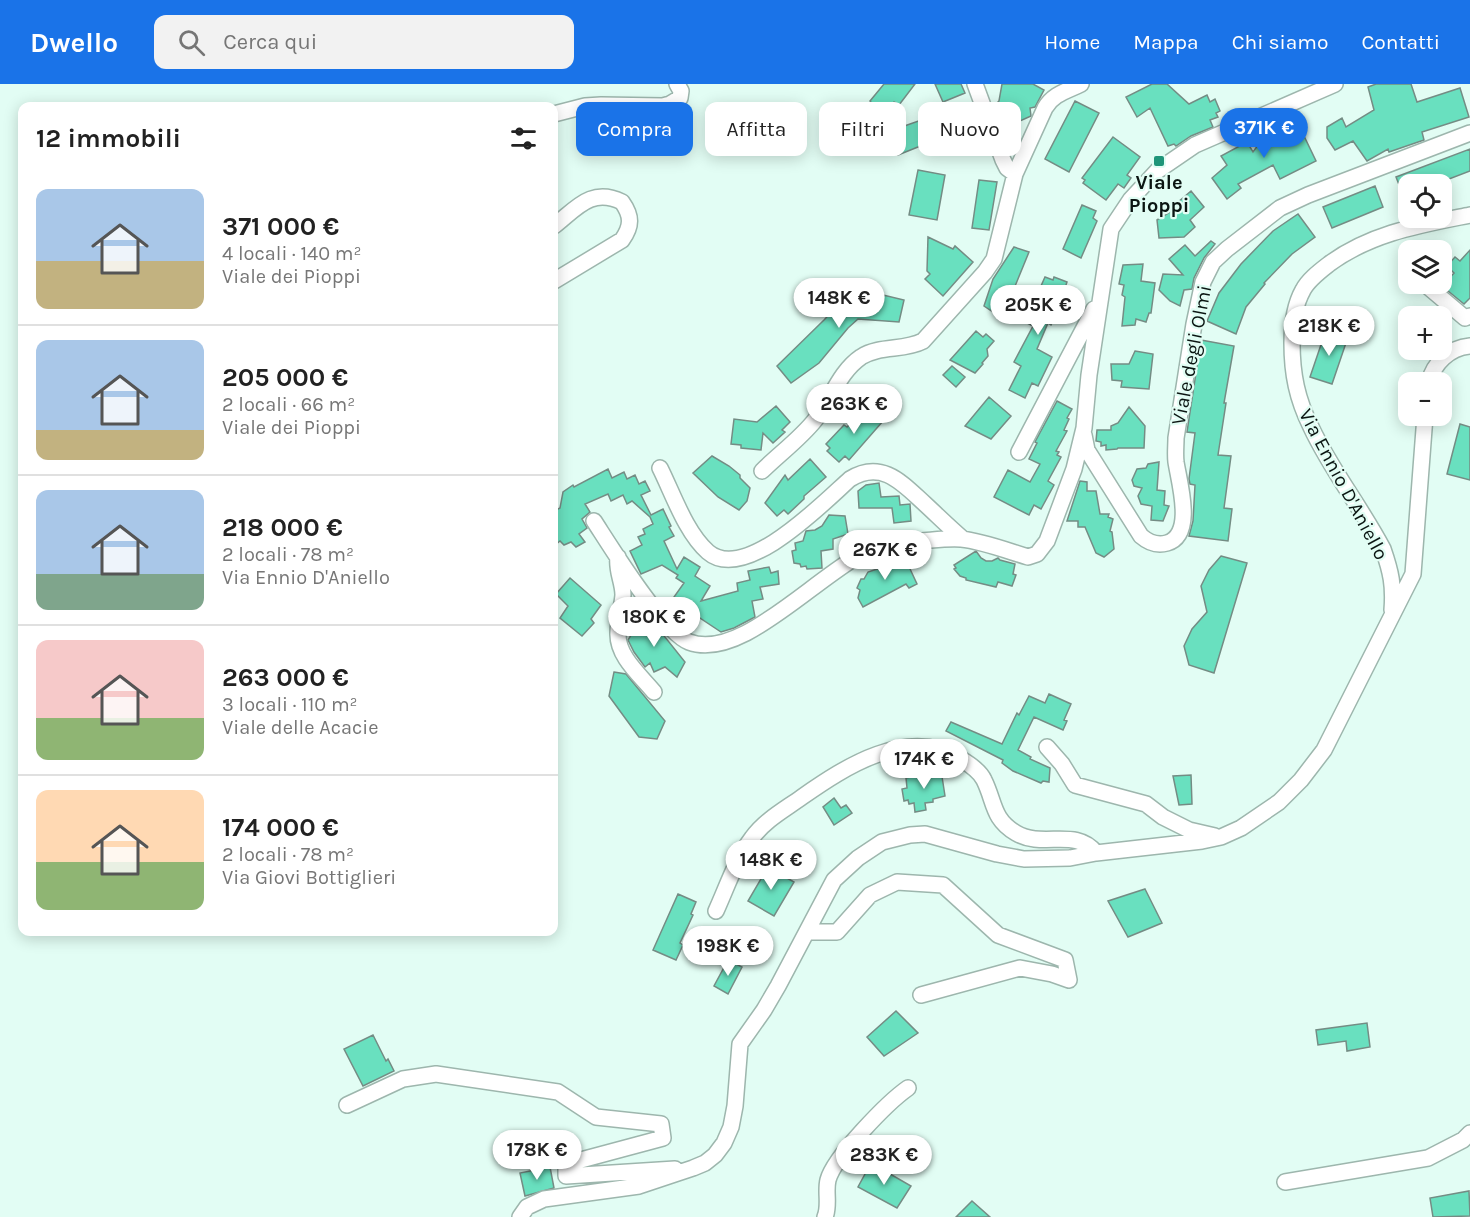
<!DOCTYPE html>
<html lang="it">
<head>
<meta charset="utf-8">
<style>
  body { margin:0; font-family:Karla,sans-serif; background:#f2f2f2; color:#222; height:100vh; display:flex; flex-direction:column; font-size:22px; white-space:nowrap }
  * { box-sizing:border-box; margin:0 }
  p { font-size:20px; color:#767676 }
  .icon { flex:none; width:33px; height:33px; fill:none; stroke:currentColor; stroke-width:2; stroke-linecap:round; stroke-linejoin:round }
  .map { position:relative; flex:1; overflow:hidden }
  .drawer { position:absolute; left:18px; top:18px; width:540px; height:834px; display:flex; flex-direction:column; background:#fff; border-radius:12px; box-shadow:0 3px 15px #0003 }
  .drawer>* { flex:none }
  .banner { position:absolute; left:576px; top:18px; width:570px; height:54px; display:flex; gap:12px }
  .buttons { position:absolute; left:1398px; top:90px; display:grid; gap:12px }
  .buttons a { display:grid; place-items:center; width:54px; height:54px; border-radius:12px; background:#fff; box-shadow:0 3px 15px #0003; font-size:30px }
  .price { position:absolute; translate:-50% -51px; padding:0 14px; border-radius:21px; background:#fff; color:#222; font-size:20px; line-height:39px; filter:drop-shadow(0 2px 3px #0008) }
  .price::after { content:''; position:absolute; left:50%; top:36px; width:18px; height:14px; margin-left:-9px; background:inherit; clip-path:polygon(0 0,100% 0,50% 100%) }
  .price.active { background:#1a73e8; color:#fff }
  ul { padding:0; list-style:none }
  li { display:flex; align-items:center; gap:18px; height:150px; padding:0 18px }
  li+li { border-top:2px solid #e0e0e0 }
  li span { display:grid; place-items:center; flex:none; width:168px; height:120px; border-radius:12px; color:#555 }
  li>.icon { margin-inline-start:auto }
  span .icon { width:72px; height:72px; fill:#fffc; stroke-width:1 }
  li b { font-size:26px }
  h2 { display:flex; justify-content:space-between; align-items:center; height:72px; padding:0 18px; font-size:26px }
  .tag { padding:0 21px; border-radius:12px; background:#fff; box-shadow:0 3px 15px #0003; font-size:21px; line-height:54px }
  .tag.active { background:#1a73e8; color:#fff }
  header { display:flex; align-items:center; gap:36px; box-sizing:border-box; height:84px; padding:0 30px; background:#1a73e8; color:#fff }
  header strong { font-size:28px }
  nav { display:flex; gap:33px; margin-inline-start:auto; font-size:21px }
  .search { width:420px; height:54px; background:#f2f2f2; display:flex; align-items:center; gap:15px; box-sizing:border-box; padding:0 21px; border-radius:12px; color:#767676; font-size:22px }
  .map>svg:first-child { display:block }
  .building { fill:#69e0bf; stroke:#748c84; stroke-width:1.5 }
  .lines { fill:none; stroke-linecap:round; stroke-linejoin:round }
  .minor-casing { stroke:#9db6ad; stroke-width:18 }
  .minor { stroke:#fff; stroke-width:15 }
  .poi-dot { fill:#1f9579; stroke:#e2fdf4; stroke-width:2 }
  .labels { text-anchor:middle; stroke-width:4.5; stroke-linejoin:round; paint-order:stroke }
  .poi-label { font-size:20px; font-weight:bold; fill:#0b1512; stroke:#e2fdf4 }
  .street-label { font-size:20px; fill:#0b1512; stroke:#e2fdf4 }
</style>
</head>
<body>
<header>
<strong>Dwello</strong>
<div class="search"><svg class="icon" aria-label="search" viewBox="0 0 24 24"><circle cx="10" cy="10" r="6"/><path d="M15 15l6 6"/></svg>Cerca qui</div>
<nav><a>Home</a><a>Mappa</a><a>Chi siamo</a><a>Contatti</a></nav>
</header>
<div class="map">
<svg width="1470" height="1133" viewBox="0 0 1470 1133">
  <rect width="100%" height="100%" fill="#e2fdf4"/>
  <path class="building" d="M884 0H915L899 21 894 18 887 27 875 23 870 17Z
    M935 0H961L965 9 943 18Z
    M1002 0H1033L1044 6 1035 23 1030 24 1031 32 1002 45 994 22 999 17Z
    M1152 0H1167L1189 20 1207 11 1210 18 1215 15 1220 27 1216 29 1218 33 1210 36 1213 43 1191 52 1176 62 1174 60 1168 62 1150 24 1137 33 1126 13Z
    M1376 0H1411L1417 18 1460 4 1469 33 1422 48 1424 56 1389 68 1388 65 1367 77 1353 57 1335 66 1327 54V43L1342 34 1346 43 1374 26 1368 3Z
    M1075 17 1099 29 1069 88 1045 75Z
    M944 31 952 49 946 52 944 58 931 64 928 59 898 71 890 52 896 45 924 35 929 39Z
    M1272 42 1284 43 1289 54 1303 50 1316 77 1280 95 1273 81 1238 100 1241 104 1227 115 1212 94 1227 81 1221 72 1247 58 1253 68Z
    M1113 53 1140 73 1127 91 1131 94 1124 104 1118 100 1106 116 1083 99 1085 96 1082 94Z
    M1470 65V87L1436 100H1408V124L1396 93Z
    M918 86 945 91 937 136 909 131Z
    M979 96 997 98 989 146 972 144Z
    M1375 102 1383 123 1332 144 1323 123Z
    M1191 107 1204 123 1190 136 1195 143 1184 153 1159 154 1157 136 1173 126 1171 124Z
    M1082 121 1096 127 1093 134 1097 137 1081 174 1063 165Z
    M1298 130 1315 153 1292 170 1264 199 1265 200 1246 223 1236 250 1207 237 1219 209 1241 180 1273 147Z
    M928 153 953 165 955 162 973 178 943 212 925 195 930 190 927 187Z
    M1211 157 1215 160 1204 174 1194 194 1192 205 1184 206 1180 222 1170 217 1159 206 1163 190 1183 191 1169 175 1185 161 1195 172Z
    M1014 163 1029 168 1002 234 984 222 993 195Z
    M1470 166V214L1464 220 1442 202 1454 189 1447 182 1455 173 1460 177Z
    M1143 180 1141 197 1155 199 1151 229H1149L1146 238 1136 235 1135 241 1122 242 1125 213 1122 211 1124 201 1119 200 1123 181Z
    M1045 193 1053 196 1054 193 1067 198 1064 207 1066 210 1054 237H1053L1051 241 1048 239 1037 265 1052 273 1038 302 1032 299 1025 314 1009 306 1021 282 1014 278 1033 242 1025 238Z
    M854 204 904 216 899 238 858 235 848 244 819 279 791 299 777 282 824 236Z
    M1326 246 1348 253 1332 300 1310 293Z
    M976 247 983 253 986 250 994 257 987 265 988 272 982 279 983 280 975 289 950 276Z
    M1201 256 1234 262 1224 319H1226L1218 371 1231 372 1224 424 1232 425 1228 457 1189 452 1193 437 1195 401 1190 400 1189 395 1195 349 1187 348Z
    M1135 267 1153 270 1149 305 1121 303 1122 297 1112 296 1111 280H1129Z
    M952 282 965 293 956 303 943 291Z
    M989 313 1011 332 991 355 965 342Z
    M1057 317 1072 325 1067 334 1069 335 1064 346 1067 347 1056 367 1059 368 1057 371 1061 373 1048 397 1054 401 1041 425 1034 421 1029 431 994 413 1008 386 1030 398 1040 380 1029 375 1037 359 1035 358Z
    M776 322 790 338 782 346 785 348 773 359 763 349 761 366 741 364V361L731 360 734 335 757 338Z
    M867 322 883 337 849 376 845 372 839 378 827 367 830 364 826 360 844 341 847 343Z
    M1129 323 1145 342 1144 364H1118L1117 365 1106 366V361L1101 362V358L1096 357 1097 346H1111V342L1118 339Z
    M1460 340 1470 343V396L1447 390Z
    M712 372 729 382 740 391V394L750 404 747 417 739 426 718 413 693 389Z
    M810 375 826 393 804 412V415L788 430 784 426 777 432 765 419 785 391 788 396Z
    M1159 378 1157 406 1165 407 1164 421 1169 422 1163 437 1151 436 1152 422 1141 420 1138 412 1142 404 1134 402 1132 396 1137 385 1146 384 1148 380Z
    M608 385 612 394 624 388 627 395 635 391 639 400 645 397 650 407 641 411 651 431 663 425 671 442 669 443 674 452 664 457 677 485 684 473 700 483 695 492 710 502 701 517 738 507 737 499 750 496 748 487 769 483 771 489 778 487 779 500 760 503 763 515 752 517 755 533 734 544 721 548 691 528 693 525 674 513 684 499 676 494 678 491 662 481 641 490 630 467 642 461 638 453 645 450 643 445 653 440 650 433 632 417 627 420 623 411 611 417 608 410 585 420 590 428 582 435 587 444 579 450 585 458 576 463 571 458 564 461 560 457 554 462V427L560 424 563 408 573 401 574 403Z
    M1080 397 1087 398V407H1096L1100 430H1109L1108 433 1113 435 1110 447 1112 448 1114 465 1104 473 1096 469 1085 443H1078V437H1067Z
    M879 399 881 413 899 412 900 421 910 420 911 437 894 439 892 424H859L858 407 866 401Z
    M829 431 845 432 848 450 833 455V465L821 467 822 484 807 485 806 482 801 483 800 480 794 479 792 467 796 466 795 459 803 457 806 447 815 446 822 442Z
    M976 467 981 474 986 477H992L998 474 1000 476 1015 480 1013 490 1016 491 1012 502 998 498 996 503 966 496V494L960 492 954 485 956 484 954 481Z
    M904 472 917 500 909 504 906 500 863 523 858 514 860 506 857 504 861 495H864L868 488 880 484 884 480Z
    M1221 472 1247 479 1214 589 1189 581 1184 562 1192 545 1207 528 1201 502 1209 486Z
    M570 494 601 521 591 535 594 539 582 552 560 534 568 522 556 510Z
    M640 532 648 542 653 538 685 578 677 593 665 583 654 588 650 579 645 583 634 568 628 556 633 548 629 541Z
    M614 588 626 590 665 637 657 655 639 653 609 612Z
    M1049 610 1071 620 1064 636 1067 637 1063 646 1034 633 1018 666 1031 673 1030 675 1050 684 1049 698 1043 697 1041 699 1013 687 1002 679 1003 676 946 647 951 638 1002 660 1017 629 1019 631 1029 612 1045 619Z
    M941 686 945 712 933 715V718L925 719 926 726 915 728 914 719 909 720 908 716 904 717 902 705 907 704 906 694Z
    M1191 691 1192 720 1179 721 1173 692Z
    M834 714 841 724 846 721 852 729 834 741 823 723Z
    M768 783 794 798 774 832 748 817Z
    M1145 805 1162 839 1128 853 1108 817Z
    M678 810 696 818 691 830 693 831 680 859 683 861 676 876 653 866Z
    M728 876 742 883 728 910 714 902Z
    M896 927 918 949 884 972 867 953Z
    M1367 939 1370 963 1347 967 1346 957 1318 961 1316 946Z
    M373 951 386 977 388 975 394 987 363 1002 344 965Z
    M871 1079 911 1102 897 1124 858 1103Z
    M550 1083 554 1104 525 1112 520 1089Z
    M1469 1107 1470 1132 1433 1133 1430 1114Z
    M972 1117 990 1133H956Z"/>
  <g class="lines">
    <defs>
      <path id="minor" d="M975 0 1003 76 1007 84 1015 90
        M554 30 585 22 601 21 663 22 670 20 680 14 681 7 677 0
        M554 142C576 125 591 103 622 118 632 132 632 142 622 156L554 197
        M1426 201 1465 234 1470 232
        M1429 298C1434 279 1449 264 1470 262
        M1084 351 1087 366 1141 452C1148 458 1157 462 1167 459 1195 451 1179 398 1176 378 1175 370 1176 362 1176 354L1194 240 1203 198 1213 178 1227 165 1280 124 1308 111 1470 49
        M1019 368 1094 225
        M660 384C673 410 686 449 708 468 745 500 824 418 850 395 882 375 903 400 925 420 938 432 950 444 963 455
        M762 387C779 370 800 355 815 336 831 316 839 288 861 273 880 261 904 267 923 257L985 188 994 175 1015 90 1045 24C1053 10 1067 7 1081 0
        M594 437C611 463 663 548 689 558 748 580 833 469 893 457 901 456 912 457 920 457 934 456 948 454 961 455 982 457 1008 467 1028 473L1037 470 1047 457 1074 385 1084 344 1089 291 1111 145 1131 115 1157 87 1195 61 1335 0
        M618 473C616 487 623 498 623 511 622 523 618 536 618 549 617 572 640 591 654 608
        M1392 526C1394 502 1391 488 1383 465 1361 423 1331 386 1311 343 1297 315 1292 290 1292 259 1292 241 1294 222 1303 206 1308 196 1320 187 1329 180 1371 149 1420 141 1470 131
        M1047 663 1062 680 1075 701 1146 720 1163 733 1189 746 1215 752
        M716 827C727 803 736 775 752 754 765 736 784 726 802 713 845 683 907 642 961 675 969 680 980 687 984 696 995 718 992 735 1016 749 1043 765 1076 743 1096 769
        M808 848H837L870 811 897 798 943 801 998 851 1065 876 1069 896 1052 890 1020 884 921 911
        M347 1021 403 995 436 990 558 1008 596 1033 661 1040 663 1054 566 1080V1092L675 1085
        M1285 1098 1428 1074 1463 1056 1470 1049
        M520 1133 527 1123 544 1115 639 1102 693 1084 705 1079 715 1071 724 1059 731 1043 735 1022 740 960 764 926 778 902 834 796 858 774 882 758 910 751 925 750 997 770 1024 775 1070 774 1096 769 1202 757 1221 753 1241 744 1279 718 1301 696 1324 666 1413 490 1425 332
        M825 1133C830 1121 825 1108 828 1096 834 1073 888 1018 908 1004"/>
    </defs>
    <use href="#minor" class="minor-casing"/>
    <use href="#minor" class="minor"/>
  </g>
  <rect class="poi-dot" x="1153" y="71" width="12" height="12" rx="3"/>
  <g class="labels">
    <g class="poi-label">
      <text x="1159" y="105">Viale<tspan x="1159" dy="23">Pioppi</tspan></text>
    </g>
    <g class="street-label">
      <text transform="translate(1191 271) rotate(-79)" y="7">Viale degli Olmi</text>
      <text transform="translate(1344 400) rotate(62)" y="7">Via Ennio D'Aniello</text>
    </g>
  </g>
</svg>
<div class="buttons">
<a><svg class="icon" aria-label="locate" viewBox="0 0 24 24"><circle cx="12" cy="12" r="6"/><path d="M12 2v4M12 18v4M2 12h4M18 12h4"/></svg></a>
<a><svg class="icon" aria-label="layers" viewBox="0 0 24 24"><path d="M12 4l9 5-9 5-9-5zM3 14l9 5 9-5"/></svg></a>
<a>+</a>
<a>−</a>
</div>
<b class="price active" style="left:1264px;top:75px">371K €</b>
<b class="price" style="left:839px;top:245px">148K €</b>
<b class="price" style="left:1038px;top:252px">205K €</b>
<b class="price" style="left:1329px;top:273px">218K €</b>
<b class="price" style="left:854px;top:351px">263K €</b>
<b class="price" style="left:885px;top:497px">267K €</b>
<b class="price" style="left:654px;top:564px">180K €</b>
<b class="price" style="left:924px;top:706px">174K €</b>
<b class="price" style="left:771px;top:807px">148K €</b>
<b class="price" style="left:728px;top:893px">198K €</b>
<b class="price" style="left:537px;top:1097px">178K €</b>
<b class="price" style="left:884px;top:1102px">283K €</b>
<div class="banner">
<a class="tag active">Compra</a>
<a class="tag">Affitta</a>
<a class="tag">Filtri</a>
<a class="tag">Nuovo</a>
</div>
<section class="drawer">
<h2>12 immobili<svg class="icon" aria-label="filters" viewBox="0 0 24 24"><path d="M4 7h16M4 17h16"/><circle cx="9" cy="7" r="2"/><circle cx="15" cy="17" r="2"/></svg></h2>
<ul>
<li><span style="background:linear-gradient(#a9c7e8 60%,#c2b280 0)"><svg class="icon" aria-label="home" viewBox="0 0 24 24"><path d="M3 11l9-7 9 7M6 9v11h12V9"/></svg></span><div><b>371 000 €</b><p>4 locali · 140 m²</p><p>Viale dei Pioppi</p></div></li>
<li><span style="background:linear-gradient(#a9c7e8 75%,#c2b280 0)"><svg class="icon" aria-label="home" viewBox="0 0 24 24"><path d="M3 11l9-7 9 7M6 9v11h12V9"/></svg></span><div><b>205 000 €</b><p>2 locali · 66 m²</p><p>Viale dei Pioppi</p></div></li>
<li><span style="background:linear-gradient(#a9c7e8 70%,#7fa58c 0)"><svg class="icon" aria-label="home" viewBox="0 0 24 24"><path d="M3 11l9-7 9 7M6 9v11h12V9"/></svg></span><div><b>218 000 €</b><p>2 locali · 78 m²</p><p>Via Ennio D'Aniello</p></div></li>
<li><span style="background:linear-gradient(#f6c9c9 65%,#8fb573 0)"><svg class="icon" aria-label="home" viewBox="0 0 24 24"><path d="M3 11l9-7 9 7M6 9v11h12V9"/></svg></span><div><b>263 000 €</b><p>3 locali · 110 m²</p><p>Viale delle Acacie</p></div></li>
<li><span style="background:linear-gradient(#ffd9b3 60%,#8fb573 0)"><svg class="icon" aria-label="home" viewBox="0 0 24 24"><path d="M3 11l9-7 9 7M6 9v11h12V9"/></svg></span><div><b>174 000 €</b><p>2 locali · 78 m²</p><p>Via Giovi Bottiglieri</p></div></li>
</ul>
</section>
</div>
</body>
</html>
